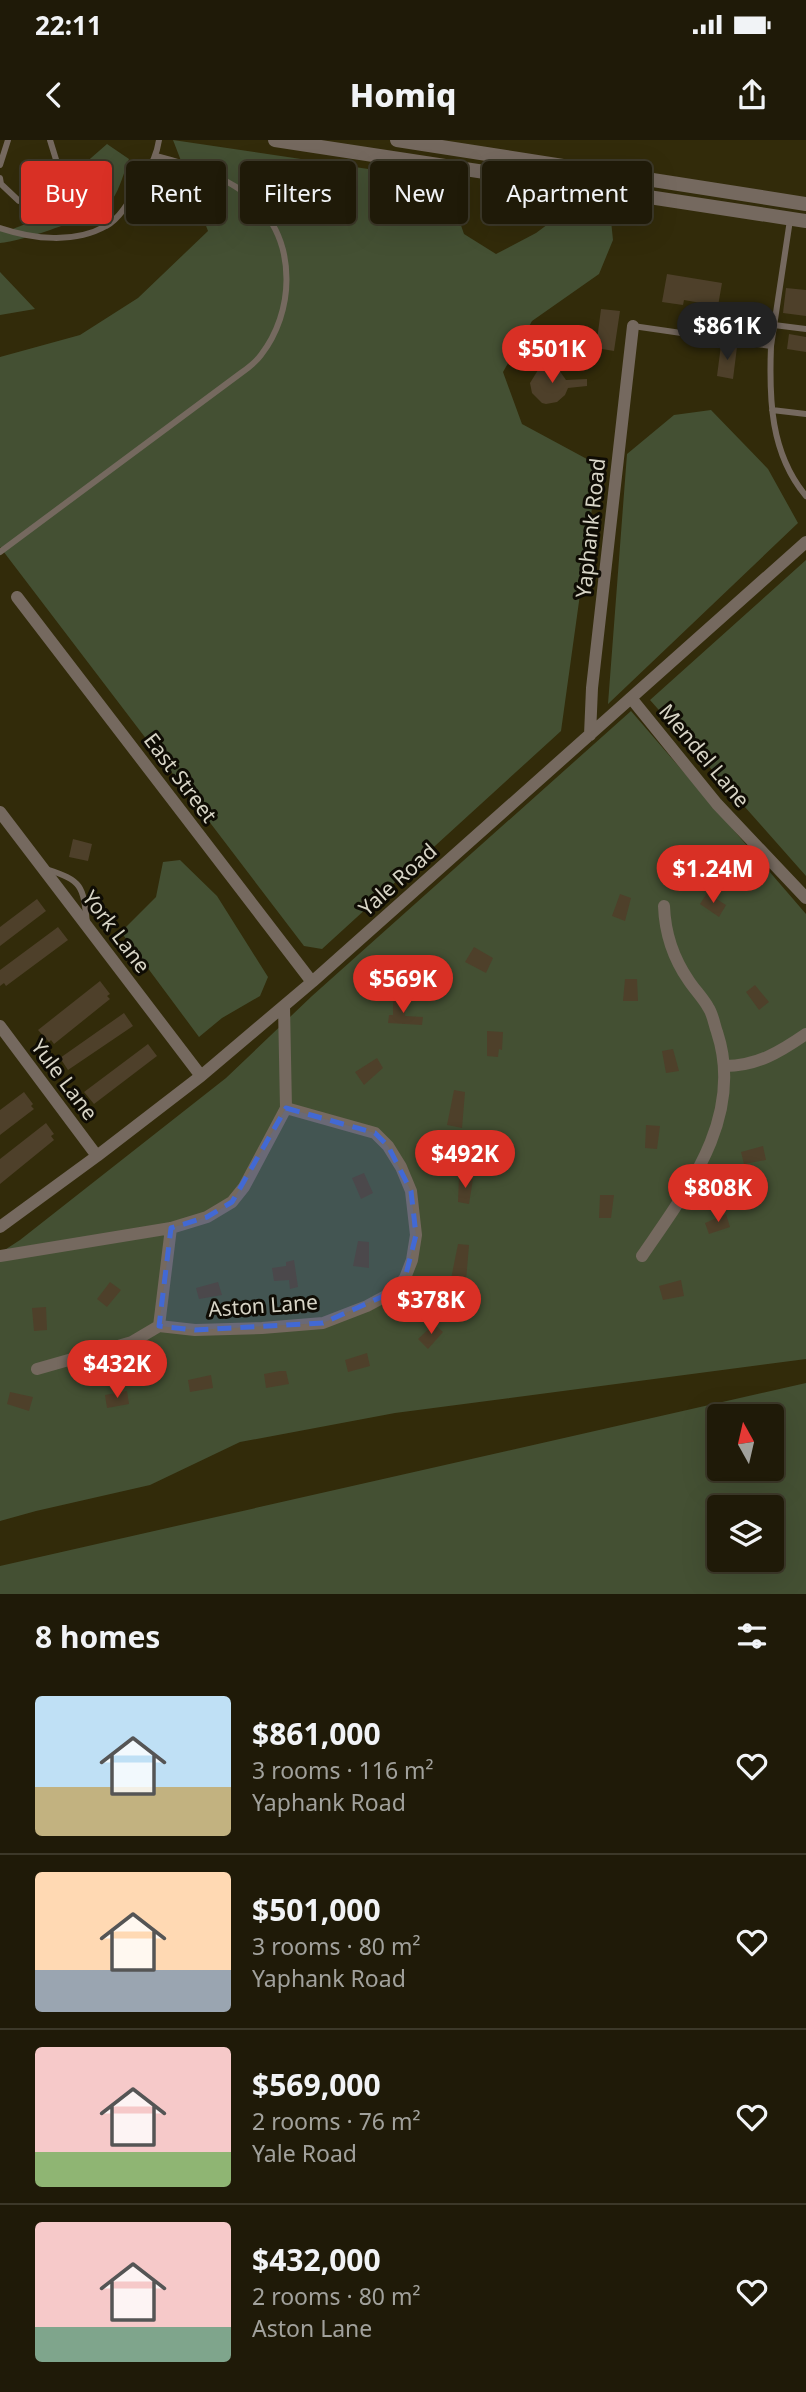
<!DOCTYPE html>
<html lang="en">
<head>
<meta charset="utf-8">
<style>
  body { margin:0; font-family:"Noto Sans",sans-serif; background:#272312; color:#f1f3f6; height:100vh; display:flex; flex-direction:column; font-size:26px; white-space:nowrap }
  * { box-sizing:border-box; margin:0 }
  p { font-size:23px; color:#a1a19c }
  .icon { flex:none; width:38px; height:38px; fill:none; stroke:currentColor; stroke-width:2; stroke-linecap:round; stroke-linejoin:round }
  .map { position:relative; height:1454px; overflow:hidden }
  .side { display:flex; flex-direction:column; background:#1f1a08; flex:1 }
  .side>* { flex:none }
  .guide { position:absolute; left:21px; top:21px; width:765px; height:63px; display:flex; gap:14px }
  .needle { width:46px; rotate:352deg }
  .fabs { position:absolute; left:707px; top:1264px; display:grid; gap:14px }
  .fabs a { display:grid; place-items:center; width:77px; height:77px; border-radius:7px; background:#1f1a08; box-shadow:0 7px 28px #0002,0 0 0 2px #3c3829; font-size:35px }
  .price { position:absolute; translate:-50% -60px; padding:0 16px; border-radius:24px; background:#d93025; color:#fff; font-size:23px; line-height:46px; filter:drop-shadow(0 2px 4px #0008) }
  .price::after { content:''; position:absolute; left:50%; top:42px; width:21px; height:16px; margin-left:-10px; background:inherit; clip-path:polygon(0 0,100% 0,50% 100%) }
  .price.selected { background:#222; color:#fff }
  ul { padding:0; list-style:none }
  li { display:flex; align-items:center; gap:21px; height:175px; padding:0 35px }
  li+li { border-top:2px solid #3c3829 }
  li span { display:grid; place-items:center; flex:none; width:196px; height:140px; border-radius:7px; color:#555 }
  li>.icon { margin-inline-start:auto }
  span .icon { width:84px; height:84px; fill:#fffc; stroke-width:1 }
  li b { font-size:30px }
  h2 { display:flex; justify-content:space-between; align-items:center; height:84px; padding:0 35px; font-size:30px }
  .pill { padding:0 24px; border-radius:7px; background:#1f1a08; box-shadow:0 7px 28px #0002,0 0 0 2px #3c3829; font-size:24px; line-height:63px }
  .pill.selected { background:#d93025; color:#fff }
  .status { display:flex; justify-content:space-between; align-items:center; height:49px; padding:0 35px; background:#1f1a08; direction:ltr }
  .status svg { height:19px; fill:currentColor }
  header { display:flex; justify-content:space-between; align-items:center; height:91px; padding:0 35px; background:#1f1a08; font-size:32px; font-weight:800 }
  .map>svg:first-child { display:block }
  .built { fill:#322b0a; fill-rule:evenodd }
  .green { fill:#445033; fill-rule:evenodd }
  .building { fill:#4e402a }
  .lines { fill:none; stroke-linecap:round; stroke-linejoin:round }
  .service { stroke:#75695f; stroke-width:6 }
  .minor { stroke:#75695f; stroke-width:12 }
  .tertiary { stroke:#75695f; stroke-width:14 }
  .marked { fill:#4269d4; fill-opacity:0.2; stroke:#4269d4; stroke-width:5; stroke-dasharray:14 9; stroke-linejoin:round }
  .labels { text-anchor:middle; stroke-width:6; stroke-linejoin:round; paint-order:stroke }
  .street-label { font-size:21px; fill:#d7d4c6; stroke:#0f0c04 }
</style>
</head>
<body>
<div class="status"><b>22:11</b><svg viewBox="0 0 49 12"><path d="M0 12V9h3v3zM5 12V6h3v6zM10 12V3h3v9zM15 12V0h3v12zM26 1h20v11H26zM47 4h2v5h-2z"/></svg></div>
<header><svg class="icon" aria-label="back" viewBox="0 0 24 24"><path d="M15 5l-7 7 7 7"/></svg>Homiq<svg class="icon" aria-label="share" viewBox="0 0 24 24"><path d="M12 15V3M7 8l5-5 5 5M5 13v7h14v-7"/></svg></header>
<div class="map">
<svg width="806" height="1454" viewBox="0 0 806 1454">
  <rect width="100%" height="100%" fill="#29230b"/>
  <path class="built" d="M0 0H806V1454H0ZM719 1276H772V1328H719ZM719 1367H772V1419H719Z"/>
  <path class="green" d="M173 0 449 41 454 65 464 94 496 114 536 93 571 67 610 71 613 100 599 134 532 181 503 232 522 284 598 325 561 591 322 809 304 806 0 407V217L80 195 138 158 208 91Z
    M107 4 129 19C124 32 120 49 112 60 101 75 20 102 0 103V86L10 90 57 72 75 32Z
    M0 132 35 169 0 175Z
    M711 270 768 329 798 383 608 564 627 314 674 275Z
    M806 420V736L650 560Z
    M631 571 806 774V1219L395 1273 240 1302 150 1345 36 1371 0 1381V1113L20 1100 226 938 312 856Z
    M180 720 217 756 268 837 260 856 222 878 199 897 121 792 156 757 163 722Z
    M806 1243V1454H0V1426ZM719 1276H772V1328H719ZM719 1367H772V1419H719Z"/>
  <path class="building" d="M667 134 722 143 718 166 684 160 683 165 662 162Z
    M786 148 806 150V176L783 173Z
    M601 169 620 171 614 211 596 208Z
    M789 194 806 197V212L787 209Z
    M721 205 737 207 733 239 717 236Z
    M545 227 559 230 566 240 587 239V246L568 248 565 255 557 262 546 264 542 263 532 253 530 243 538 230Z
    M73 699 92 704 88 721 69 717Z
    M707 753 726 765 719 777 700 764Z
    M620 754 631 758 625 781 612 776Z
    M37 759 46 771 0 806V787Z
    M58 787 68 800 6 846 4 843 0 846V830Z
    M474 807 493 818 486 833 465 822Z
    M625 839H637L638 861H623Z
    M100 841 110 854 107 856 110 859 54 904 51 900 49 902 38 890Z
    M755 845 769 862 759 870 746 852Z
    M393 861H406L405 876 423 877 422 885 388 883 389 875H393Z
    M124 873 133 886 68 930 60 918Z
    M487 891 503 892 502 910 499 909 498 917 487 916Z
    M148 904 157 916 94 964 84 952Z
    M673 909 679 931 666 933 662 911Z
    M377 918 383 928 364 945 355 932Z
    M454 950 465 952 462 988 447 985Z
    M24 952 33 964 31 966 34 969 0 995V970Z
    M46 983 54 994 51 996 54 1000 0 1044V1019Z
    M646 985 660 986 657 1009 645 1008Z
    M763 1006 766 1020 744 1024 741 1012Z
    M364 1033 373 1053 361 1059 352 1038Z
    M459 1037 473 1039 469 1064 458 1062Z
    M600 1055H614L611 1078H599Z
    M726 1074 730 1087 709 1094 705 1083Z
    M358 1101 369 1102V1128L353 1126Z
    M458 1104 469 1105 466 1141 451 1139Z
    M294 1120 298 1147 290 1149 289 1140 274 1141 272 1128 286 1126V1122Z
    M681 1140 684 1156 663 1160 659 1146Z
    M110 1142 121 1150 107 1167 97 1159Z
    M218 1142 222 1155 199 1159 196 1148Z
    M46 1167 47 1190 34 1191 32 1168Z
    M434 1184 443 1192 428 1209 418 1199Z
    M367 1213 370 1226 348 1232 345 1220Z
    M280 1231H286L289 1244 266 1248 264 1234Z
    M211 1235 213 1248 190 1252 188 1240Z
    M127 1251 129 1264 107 1268 105 1255Z
    M10 1252 33 1257 29 1271 7 1264Z"/>
  <g class="lines">
    <path class="service" d="M0 25 8 0
      M0 38 1 44 19 61H44L58 52 62 39 50 0
      M0 88C33 99 74 104 106 86 121 78 131 58 139 44 149 27 156 20 159 0
      M774 185 806 189
      M633 186 771 206 790 80
      M771 206C769 258 770 313 806 356
      M772 270 806 274
      M0 412 241 233C248 228 256 222 261 215 294 172 297 106 258 65 233 38 191 25 156 16
      M46 729C83 741 83 746 87 783"/>
    <path class="minor" d="M17 457 312 842
      M631 558 717 664 806 758
      M590 595 592 548 633 186
      M0 672 201 936
      M284 866 286 968
      M0 886 97 1016
      M725 926C757 926 780 912 806 894
      M0 1087 97 1016 201 936 312 842 806 402
      M0 1116 171 1088 207 1077 232 1062 244 1047 286 968 375 993 388 1006 401 1027 411 1051 416 1095 412 1120 405 1138 395 1151 367 1166 323 1183 262 1188 195 1190 159 1186 132 1202 37 1229
      M642 1116C687 1050 745 977 717 892 714 884 713 874 708 867 703 858 695 850 689 841 673 818 665 794 664 766
      M159 1186 171 1088"/>
    <path class="tertiary" d="M275 0 806 81
      M397 0 806 64"/>
  </g>
  <path class="marked" d="M286 968 375 993 388 1006 411 1051 416 1095 405 1138 395 1151 323 1183 195 1190 159 1186 171 1088 207 1077 232 1062Z"/>
  <g class="labels">
    <g class="street-label">
      <text transform="translate(591 388) rotate(-84)" y="7">Yaphank Road</text>
      <text transform="translate(704 616) rotate(50)" y="7">Mendel Lane</text>
      <text transform="translate(180 638) rotate(53)" y="7">East Street</text>
      <text transform="translate(398 740) rotate(-42)" y="7">Yale Road</text>
      <text transform="translate(116 792) rotate(53)" y="7">York Lane</text>
      <text transform="translate(64 940) rotate(53)" y="7">Yule Lane</text>
      <text transform="translate(263 1166) rotate(-4)" y="7">Aston Lane</text>
    </g>
  </g>
</svg>
<div class="fabs">
<a><svg class="needle" viewBox="-14 -14 28 28"><path d="M0-13l5 13h-10z" fill="#e53935"/><path d="M0 13l5-13h-10z" fill="#a1a19c"/></svg></a>
<a><svg class="icon" aria-label="layers" viewBox="0 0 24 24"><path d="M12 4l9 5-9 5-9-5zM3 14l9 5 9-5"/></svg></a>
</div>
<b class="price selected" style="left:727px;top:222px">$861K</b>
<b class="price" style="left:552px;top:245px">$501K</b>
<b class="price" style="left:713px;top:765px">$1.24M</b>
<b class="price" style="left:403px;top:875px">$569K</b>
<b class="price" style="left:465px;top:1050px">$492K</b>
<b class="price" style="left:718px;top:1084px">$808K</b>
<b class="price" style="left:431px;top:1196px">$378K</b>
<b class="price" style="left:117px;top:1260px">$432K</b>
<div class="guide">
<a class="pill selected">Buy</a>
<a class="pill">Rent</a>
<a class="pill">Filters</a>
<a class="pill">New</a>
<a class="pill">Apartment</a>
</div>
</div>
<section class="side">
<h2>8 homes<svg class="icon" aria-label="filters" viewBox="0 0 24 24"><path d="M4 7h16M4 17h16"/><circle cx="9" cy="7" r="2"/><circle cx="15" cy="17" r="2"/></svg></h2>
<ul>
<li><span style="background:linear-gradient(#bfe0f5 65%,#c2b280 0)"><svg class="icon" aria-label="home" viewBox="0 0 24 24"><path d="M3 11l9-7 9 7M6 9v11h12V9"/></svg></span><div><b>$861,000</b><p>3 rooms · 116 m²</p><p>Yaphank Road</p></div><svg class="icon" aria-label="heart" viewBox="0 0 24 24"><path d="M12 20l-8-8c-3-5 5-10 8-4 3-6 11-1 8 4z"/></svg></li>
<li><span style="background:linear-gradient(#ffd9b3 70%,#9aa5b1 0)"><svg class="icon" aria-label="home" viewBox="0 0 24 24"><path d="M3 11l9-7 9 7M6 9v11h12V9"/></svg></span><div><b>$501,000</b><p>3 rooms · 80 m²</p><p>Yaphank Road</p></div><svg class="icon" aria-label="heart" viewBox="0 0 24 24"><path d="M12 20l-8-8c-3-5 5-10 8-4 3-6 11-1 8 4z"/></svg></li>
<li><span style="background:linear-gradient(#f6c9c9 75%,#8fb573 0)"><svg class="icon" aria-label="home" viewBox="0 0 24 24"><path d="M3 11l9-7 9 7M6 9v11h12V9"/></svg></span><div><b>$569,000</b><p>2 rooms · 76 m²</p><p>Yale Road</p></div><svg class="icon" aria-label="heart" viewBox="0 0 24 24"><path d="M12 20l-8-8c-3-5 5-10 8-4 3-6 11-1 8 4z"/></svg></li>
<li><span style="background:linear-gradient(#f6c9c9 75%,#7fa58c 0)"><svg class="icon" aria-label="home" viewBox="0 0 24 24"><path d="M3 11l9-7 9 7M6 9v11h12V9"/></svg></span><div><b>$432,000</b><p>2 rooms · 80 m²</p><p>Aston Lane</p></div><svg class="icon" aria-label="heart" viewBox="0 0 24 24"><path d="M12 20l-8-8c-3-5 5-10 8-4 3-6 11-1 8 4z"/></svg></li>
</ul>
</section>
</body>
</html>
